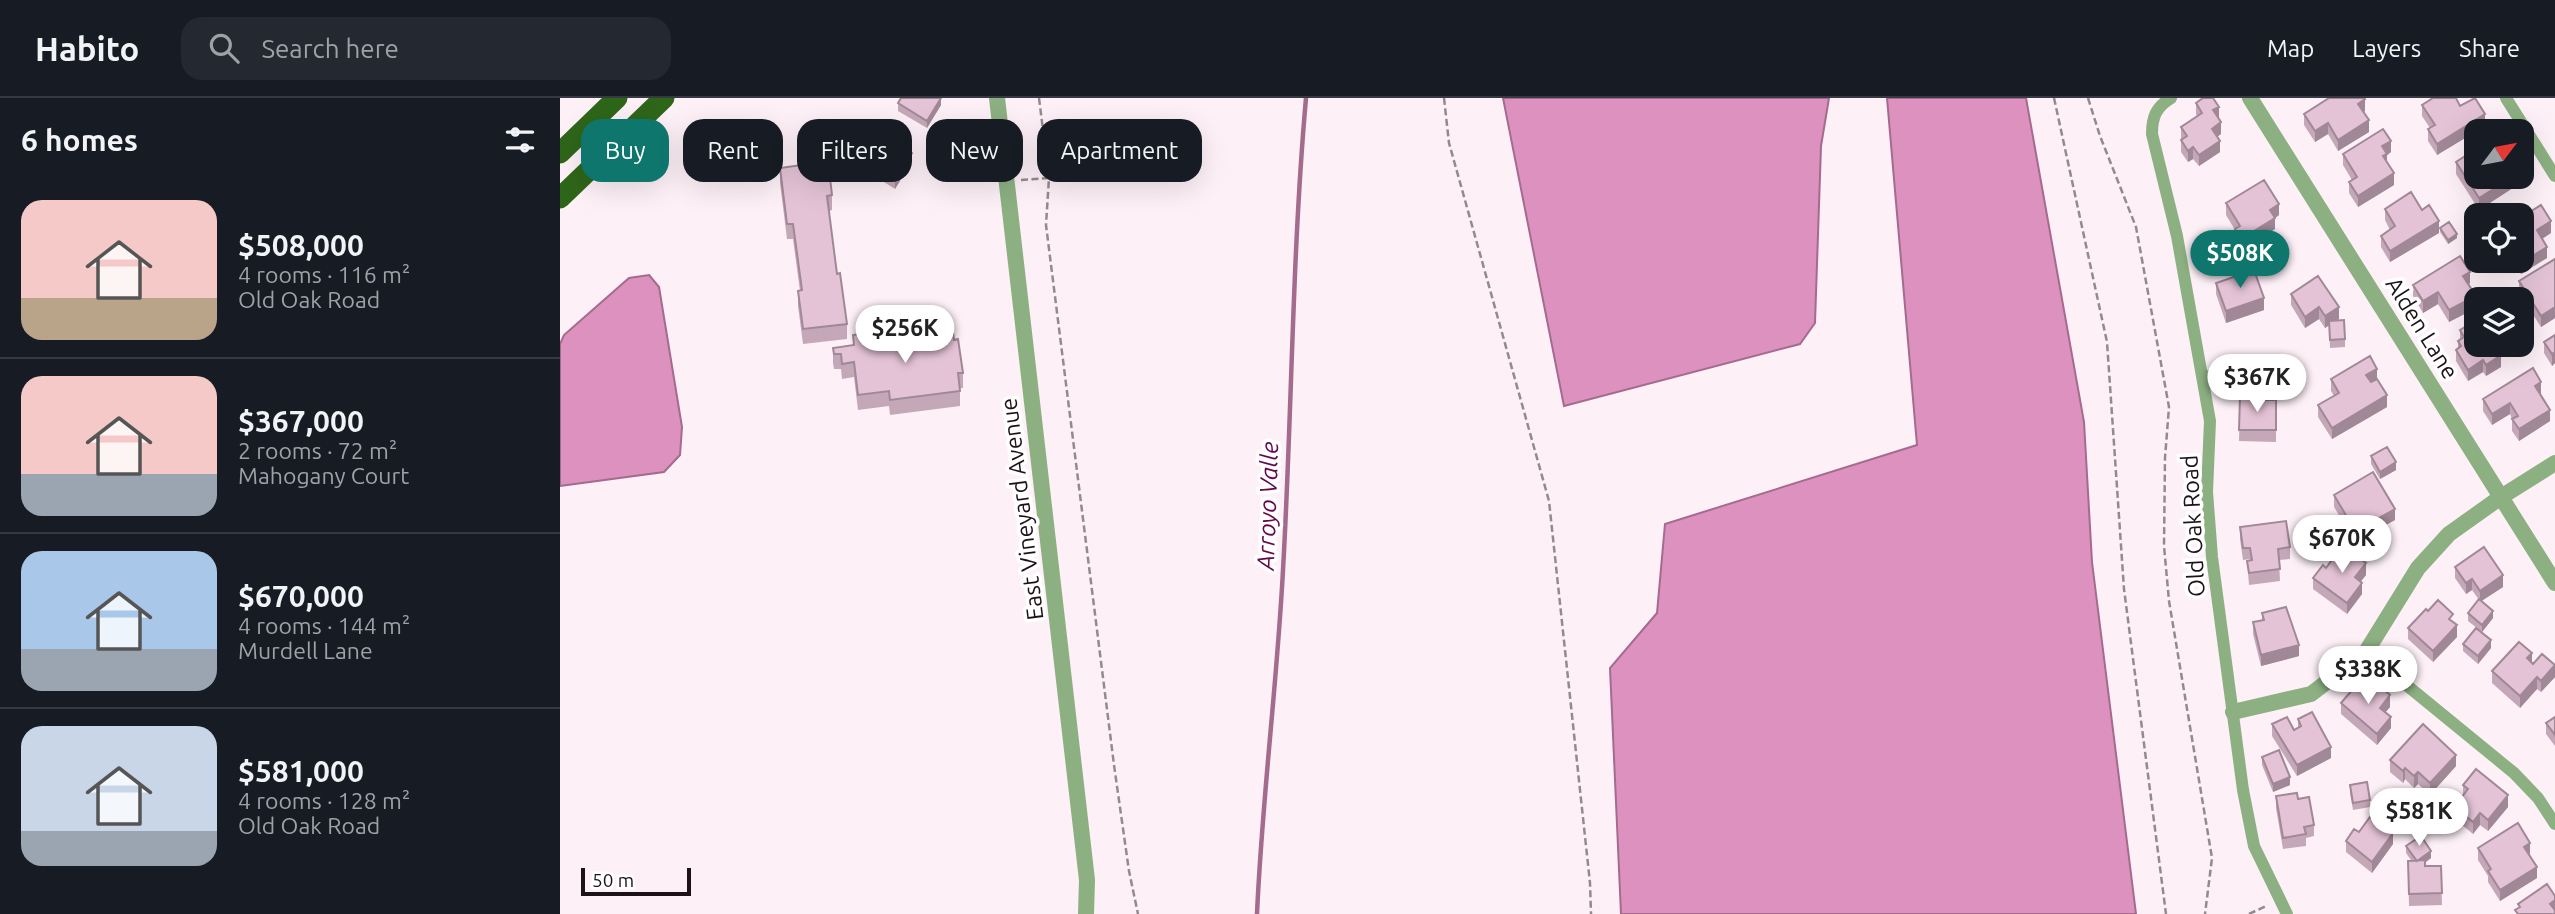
<!DOCTYPE html>
<html lang="en">
<head>
<meta charset="utf-8">
<style>
  body { margin:0; font-family:Ubuntu,sans-serif; background:#242831; color:#f1f3f6; height:100vh; display:flex; flex-direction:column; font-size:26px; white-space:nowrap }
  * { box-sizing:border-box; margin:0 }
  p { font-size:23px; color:#9ea1a6 }
  .icon { flex:none; width:38px; height:38px; fill:none; stroke:currentColor; stroke-width:2; stroke-linecap:round; stroke-linejoin:round }
  .map { position:relative; flex:1; overflow:hidden }
  .sheet { display:flex; flex-direction:column; background:#171b24; width:560px }
  .sheet>* { flex:none }
  .guide { position:absolute; left:21px; top:21px; width:665px; height:63px; display:flex; gap:14px }
  .needle { width:46px; rotate:58deg }
  .buttons { position:absolute; left:1904px; top:21px; display:grid; gap:14px }
  .buttons a { display:grid; place-items:center; width:70px; height:70px; border-radius:14px; background:#171b24; box-shadow:0 7px 28px #0002; font-size:35px }
  .scale { position:absolute; left:21px; bottom:18px; width:110px; box-sizing:border-box; padding-left:7px; border:4px solid #1e1219; border-top:0; font-size:19px; line-height:24px; white-space:nowrap; color:#1e1219; -webkit-text-stroke:5px #fff; paint-order:stroke }
  .price { position:absolute; translate:-50% -60px; padding:0 16px; border-radius:24px; background:#fff; color:#222; font-size:23px; line-height:46px; filter:drop-shadow(0 2px 4px #0008) }
  .price::after { content:''; position:absolute; left:50%; top:42px; width:21px; height:16px; margin-left:-10px; background:inherit; clip-path:polygon(0 0,100% 0,50% 100%) }
  .price.active { background:#0f766e; color:#fff }
  ul { padding:0; list-style:none }
  li { display:flex; align-items:center; gap:21px; height:175px; padding:0 21px }
  li+li { border-top:2px solid #363941 }
  li span { display:grid; place-items:center; flex:none; width:196px; height:140px; border-radius:21px; color:#555 }
  li>.icon { margin-inline-start:auto }
  span .icon { width:84px; height:84px; fill:#fffc; stroke-width:1 }
  li b { font-size:30px }
  h2 { display:flex; justify-content:space-between; align-items:center; height:84px; padding:0 21px; font-size:30px }
  .tag { padding:0 24px; border-radius:21px; background:#171b24; box-shadow:0 7px 28px #0002; font-size:24px; line-height:63px }
  .tag.active { background:#0f766e; color:#fff }
  header { display:flex; align-items:center; gap:42px; box-sizing:border-box; height:98px; padding:0 35px; background:#171b24; border-bottom:2px solid #363941 }
  header strong { font-size:33px }
  nav { display:flex; gap:38px; margin-inline-start:auto; font-size:24px }
  .search { width:490px; height:63px; background:#242831; display:flex; align-items:center; gap:18px; box-sizing:border-box; padding:0 24px; border-radius:21px; color:#9ea1a6; font-size:26px }
  main { display:flex; flex:1; min-height:0 }
  .map>svg:first-child { display:block }
  .water { fill:#dd91bf; stroke:#a46b8d; stroke-width:2 }
  .lines { fill:none; stroke-linecap:round; stroke-linejoin:round }
  .stream { stroke:#a46b8d; stroke-width:4.5 }
  .path { stroke:#958990; stroke-width:2.5; stroke-dasharray:7 3.5; stroke-linecap:butt }
  .minor { stroke:#8cb082; stroke-width:12 }
  .tertiary { stroke:#8cb082; stroke-width:16 }
  .trunk { stroke:#2e6619; stroke-width:21 }
  .wall { fill:#c4a8b8 }
  .shaded-wall { fill:#a08896 }
  .building { fill:#e4c3d6; stroke:#a08896; stroke-width:2 }
  .labels { text-anchor:middle; stroke-width:7; stroke-linejoin:round; paint-order:stroke }
  .street-label { font-size:23px; fill:#1e1219; stroke:#fff }
  .water-label { font-size:24px; font-style:italic; fill:#64084b; stroke:#fff }
</style>
</head>
<body>
<header>
<strong>Habito</strong>
<div class="search"><svg class="icon" aria-label="search" viewBox="0 0 24 24"><circle cx="10" cy="10" r="6"/><path d="M15 15l6 6"/></svg>Search here</div>
<nav><a>Map</a><a>Layers</a><a>Share</a></nav>
</header>
<main>
<section class="sheet">
<h2>6 homes<svg class="icon" aria-label="filters" viewBox="0 0 24 24"><path d="M4 7h16M4 17h16"/><circle cx="9" cy="7" r="2"/><circle cx="15" cy="17" r="2"/></svg></h2>
<ul>
<li><span style="background:linear-gradient(#f6c9c9 70%,#b9a48a 0)"><svg class="icon" aria-label="home" viewBox="0 0 24 24"><path d="M3 11l9-7 9 7M6 9v11h12V9"/></svg></span><div><b>$508,000</b><p>4 rooms · 116 m²</p><p>Old Oak Road</p></div></li>
<li><span style="background:linear-gradient(#f6c9c9 70%,#9aa5b1 0)"><svg class="icon" aria-label="home" viewBox="0 0 24 24"><path d="M3 11l9-7 9 7M6 9v11h12V9"/></svg></span><div><b>$367,000</b><p>2 rooms · 72 m²</p><p>Mahogany Court</p></div></li>
<li><span style="background:linear-gradient(#a9c7e8 70%,#9aa5b1 0)"><svg class="icon" aria-label="home" viewBox="0 0 24 24"><path d="M3 11l9-7 9 7M6 9v11h12V9"/></svg></span><div><b>$670,000</b><p>4 rooms · 144 m²</p><p>Murdell Lane</p></div></li>
<li><span style="background:linear-gradient(#c9d6e8 75%,#9aa5b1 0)"><svg class="icon" aria-label="home" viewBox="0 0 24 24"><path d="M3 11l9-7 9 7M6 9v11h12V9"/></svg></span><div><b>$581,000</b><p>4 rooms · 128 m²</p><p>Old Oak Road</p></div></li>
</ul>
</section>
<div class="map">
<svg width="1995" height="816" viewBox="0 0 1995 816">
  <rect width="100%" height="100%" fill="#fdf0f7"/>
  <path class="water" d="M943 0H1269L1261 48 1255 225 1240 246 1004 308Z
    M1327 0H1466L1524 324 1532 464 1576 816H1061L1050 570 1097 515 1105 426 1357 347Z
    M89 177 99 189 122 329 120 357 104 374 0 388V246L4 237 69 180Z"/>
  <g class="lines">
    <path class="stream" d="M697 816C702 701 717 587 723 472 732 315 732 157 746 0"/>
    <path class="path" d="M479 0 489 80 486 127 554 667 569 773 578 816
      M884 0 889 45 989 403 1030 785 1031 816
      M1494 0 1547 244 1564 491 1606 816
      M1528 0 1540 38 1576 129 1609 309 1605 360 1604 448 1609 503 1652 760 1645 816
      M461 82 489 80
      M1689 816 1708 807"/>
    <path class="minor" d="M1611 0C1596 9 1592 19 1592 36L1617 138 1650 323 1647 394 1652 459 1683 692 1694 748 1727 816
      M1946 0 1995 78
      M1643 279 1710 272
      M1806 554 1954 675 1978 700 1995 726"/>
    <path class="tertiary" d="M437 0 527 782 526 816
      M1690 0 1995 485
      M1673 614 1751 596 1806 554 1858 470 1889 436 1941 399 1995 365"/>
    <path class="trunk" d="M0 55 57 0
      M0 100 104 0"/>
  </g>
  <path class="wall" d="M338 5 381 7 367 30 338 13Z
    M1636 5 1659 20 1661 36 1657 39 1660 54 1639 68 1633 61 1628 64 1621 54V42H1622L1621 40V29L1637 18 1636 16Z
    M1862 7 1900 8 1925 28 1877 57 1868 43V31L1870 30 1862 18Z
    M1805 13 1804 14 1809 34 1778 53 1768 36 1755 44 1744 27V16Z
    M1831 54 1827 57V65L1834 87 1798 109 1789 95V84L1792 82 1783 67V56Z
    M352 63 335 91 316 79V71Z
    M1896 64 1916 79H1959V86L1919 112 1896 76Z
    M220 70 265 81 272 97V112L269 113 277 176 287 226V241L243 246 238 208V193H240L233 141H227L220 85Z
    M1666 105 1719 117 1715 120V131L1681 152 1675 143V132L1666 117Z
    M1825 111 1862 112 1879 135 1830 164 1821 149V138L1830 132 1825 122Z
    M1962 119 1991 135 1982 141 1987 160 1961 176 1952 163H1962Z
    M1880 130 1897 140 1888 146 1880 134Z
    M1995 161V220L1981 229 1959 195V183Z
    M1758 178 1779 221 1776 223 1785 241V249L1770 250 1769 227 1765 230 1759 221 1745 230 1731 207V196Z
    M1656 185 1704 212 1666 225 1656 196Z
    M1910 185 1908 187 1916 210 1889 224 1878 206 1863 215 1853 198V187Z
    M1900 232 1941 269 1926 278 1923 274 1908 283 1896 263V252L1898 250V243L1900 242Z
    M293 237 323 243 394 242 403 275V290H400V308L330 317 329 308 298 312 294 279 282 281 281 271H274L273 265V250L293 247Z
    M1995 237V265L1992 268 1984 255V244Z
    M1771 281 1817 282 1827 309 1772 341 1758 319V307L1774 298 1771 293Z
    M1981 295 1980 296 1990 323 1959 343 1952 333V321L1950 316 1932 327 1923 313V301Z
    M1680 297 1704 302H1716V344L1679 343Z
    M1811 358 1836 372 1820 381 1811 366Z
    M1774 397 1835 422 1813 434V437L1797 447 1774 409Z
    M1680 429 1730 449V461L1719 462 1720 483 1689 487 1687 463 1690 462V461L1683 462 1680 441Z
    M1895 469 1943 489 1921 503 1933 520 1922 534 1908 523V515L1919 502 1912 492 1906 496 1895 480Z
    M1766 470 1806 477 1800 484 1802 496 1787 516 1753 491V480Z
    M1868 513 1893 524 1897 539 1873 564 1848 541V530Z
    M1702 515 1739 558 1701 568 1693 536V524L1702 522Z
    M1903 546 1931 550 1918 566 1903 553Z
    M1972 564 1995 579 1981 594 1977 591 1960 610 1932 585V573Z
    M1781 605 1830 609 1825 614 1831 630 1817 647 1781 616Z
    M1995 619V648L1986 636V625Z
    M1738 621 1771 660 1737 678 1712 638V626L1734 632 1738 630Z
    M1702 659 1730 687 1713 694 1702 667Z
    M1830 662 1896 668 1870 697 1858 686 1854 690 1845 681 1843 685 1830 674Z
    M1790 687 1810 702V709L1793 712 1790 695Z
    M1903 687 1948 709 1928 733 1920 727 1913 736 1902 727V718L1898 715V704L1903 697Z
    M1716 698 1738 701 1754 727V738L1746 740V748L1723 751 1716 710Z
    M1799 734 1833 746 1812 775 1786 754V743Z
    M1846 748 1871 760 1865 765V768H1881L1882 807 1849 808 1848 763 1851 762 1846 755Z
    M1918 750 1970 757H1969L1977 780 1940 803 1928 784V778L1918 762Z"/>
  <path class="shaded-wall" d="M381 0V7L367 30V23Z
    M1805 1V13L1798 17V6Z
    M1659 9V20L1653 24V12Z
    M1925 16V28L1877 57V46Z
    M1809 22V34L1778 53V42Z
    M1661 24V36L1652 42V31Z
    M1768 25V36L1755 44V33Z
    M1660 43V54L1639 68V57Z
    M1831 43V54L1827 57V67L1823 70 1822 48Z
    M1633 49V61L1628 64V53Z
    M352 55V63L335 91V83Z
    M1834 75V87L1798 109V98Z
    M1953 79H1959V86L1919 112V100Z
    M1719 106V117L1715 120V131L1681 152V141L1710 112Z
    M1879 123V135L1830 164V153Z
    M1991 123V135L1977 144V132Z
    M1897 136V140L1888 146V142Z
    M1987 149V160L1961 176V165Z
    M1910 174V185L1903 190V178Z
    M1878 194V206L1863 215V203Z
    M1916 198V210L1889 224V212Z
    M1704 200V212L1666 225V213Z
    M1759 209V221L1745 230V219Z
    M1779 209V221L1765 230V218Z
    M1995 209V220L1981 229V218Z
    M1995 254V265L1992 268V256Z
    M1941 257V269L1926 278V267Z
    M1923 262V274L1908 283V272Z
    M1817 271V282L1806 289V277Z
    M1981 284V295L1975 299V288Z
    M1827 297V309L1772 341V330Z
    M1950 305V316L1932 327V316Z
    M1990 312V323L1959 343V331Z
    M1836 364V372L1820 381V374Z
    M1835 411V422L1813 434V437L1797 447V436L1812 424Z
    M1806 465V477L1795 491V479Z
    M1943 477V489L1920 504V493Z
    M1912 481V492L1906 496V485Z
    M1802 485V496L1787 516V505Z
    M1933 513V520L1922 534V527Z
    M1897 527V539L1873 564V553Z
    M1931 542V550L1918 566V558Z
    M1739 547V558L1701 568V557Z
    M1972 555V566L1967 560Z
    M1995 567V579L1981 594V583Z
    M1977 579V591L1960 610V598Z
    M1830 597V609L1820 621V610Z
    M1831 619V630L1817 647V636Z
    M1771 649V660L1737 678V667Z
    M1896 657V668L1870 697V685Z
    M1845 670V681L1843 685V673Z
    M1858 674V686L1854 690V678Z
    M1730 679V687L1713 694V686Z
    M1948 697V709L1928 733V722Z
    M1920 715V727L1913 736V724Z
    M1833 735V746L1812 775V764Z
    M1970 745V757L1964 761V749Z
    M1871 753V760L1857 770V763Z
    M1977 769V780L1940 803V792Z
    M1995 802V814L1990 806Z"/>
  <path class="building" d="M341 0H381L367 23 338 5Z
    M1643 0H1653L1659 9 1653 12 1661 24 1652 31 1660 43 1639 57 1633 49 1628 53 1621 42 1627 38 1621 29 1642 15 1636 5Z
    M1769 0H1804L1805 1 1798 6 1809 22 1778 42 1768 25 1755 33 1744 16Z
    M1873 0H1896L1900 8 1915 0 1925 16 1877 46 1868 31 1875 27 1862 7Z
    M1823 31 1831 43 1822 48 1827 56 1823 58 1834 75 1798 98 1789 84 1797 79 1783 56Z
    M332 43 352 55 335 83 316 71Z
    M1916 51V79H1953L1919 100 1896 64Z
    M263 64 265 81 270 80 272 97 267 98 277 176 280 175 287 226 243 231 238 193 242 192 233 126H227L220 70Z
    M1704 82 1719 106 1710 112 1715 120 1681 141 1675 131 1680 128 1666 105Z
    M1851 94 1862 112 1869 107 1879 123 1830 153 1821 138 1835 128 1825 111Z
    M1981 107 1991 123 1977 132 1987 149 1961 165 1959 163H1962V119Z
    M1889 124 1897 136 1888 142 1880 130Z
    M1900 158 1910 174 1903 178 1916 198 1889 212 1878 194 1863 203 1853 187Z
    M1995 161V209L1981 218 1959 183Z
    M1694 172 1704 200 1666 213 1656 185Z
    M1758 178 1779 209 1765 218 1759 209 1745 219 1731 196Z
    M1784 222 1785 241 1770 242 1769 223Z
    M1916 222V247H1934L1941 257 1926 267 1923 262 1908 272 1896 252 1901 248 1898 243 1904 239 1900 232Z
    M321 233 323 243 393 234 394 242 398 241 403 275H398L400 293 330 302 329 293 298 297 294 264 282 266 281 256H274L273 250 294 247 293 237Z
    M1995 237V254L1992 256 1984 244Z
    M1810 258 1817 271 1806 277 1811 284 1817 281 1827 297 1772 330 1758 307 1779 295 1771 281Z
    M1973 270 1981 284 1975 288 1990 312 1959 331 1952 321 1958 318 1950 305 1932 316 1923 301Z
    M1680 297 1704 298V302H1716V332H1679Z
    M1827 349 1836 364 1820 374 1811 358Z
    M1813 374 1835 411 1812 424 1813 426 1797 436 1774 397Z
    M1726 423 1730 449 1718 451 1720 471 1689 475 1687 463 1692 462 1690 450H1683L1680 429Z
    M1782 448 1806 465 1795 479 1802 485 1787 505 1753 480 1763 467 1766 470Z
    M1924 449 1943 477 1920 493 1912 481 1906 485 1895 469Z
    M1919 501 1933 513 1922 527 1908 515Z
    M1878 502 1893 516 1889 521 1897 527 1873 553 1848 530 1866 511 1868 513Z
    M1726 509 1739 547 1701 557 1693 524 1704 522 1702 515Z
    M1916 530 1931 542 1918 558 1903 546Z
    M1959 544 1972 555 1967 560 1973 566 1982 556 1995 567 1981 583 1977 579 1960 598 1932 573Z
    M1799 584 1808 592 1815 584 1830 597 1820 610 1831 619 1817 636 1781 605Z
    M1752 614 1771 649 1737 667 1712 626 1727 619 1734 632 1741 628 1738 621Z
    M1995 619V637L1986 625Z
    M1863 626 1896 657 1870 685 1858 674 1854 678 1845 670 1843 673 1830 662Z
    M1719 652 1730 679 1713 686 1702 659Z
    M1916 671 1948 697 1928 722 1920 715 1913 724 1902 715 1906 710 1898 704 1908 691 1903 687Z
    M1807 684 1810 702 1793 705 1790 687Z
    M1737 695 1738 701 1749 699 1754 727 1744 729 1746 736 1723 740 1716 698Z
    M1810 719 1833 735 1812 764 1786 743 1794 731 1799 734Z
    M1958 725 1970 745 1964 749 1977 769 1940 792 1928 773 1931 771 1918 750Z
    M1861 738 1871 753 1857 763 1846 748Z
    M1865 762V768H1881L1882 795 1849 796 1848 763Z
    M1987 786 1995 798V802L1990 806 1995 812V816H1958L1955 812 1960 809 1958 806Z"/>
  <g class="labels">
    <g class="street-label">
      <text transform="translate(1862 230) rotate(58)" y="8">Alden Lane</text>
      <text transform="translate(462 411) rotate(-97)" y="8">East Vineyard Avenue</text>
      <text transform="translate(1633 428) rotate(-93)" y="8">Old Oak Road</text>
    </g>
    <g class="water-label">
      <text transform="translate(708 408) rotate(-88)" y="8">Arroyo Valle</text>
    </g>
  </g>
</svg>
<div class="buttons">
<a><svg class="needle" viewBox="-14 -14 28 28"><path d="M0-13l5 13h-10z" fill="#e53935"/><path d="M0 13l5-13h-10z" fill="#9ea1a6"/></svg></a>
<a><svg class="icon" aria-label="locate" viewBox="0 0 24 24"><circle cx="12" cy="12" r="6"/><path d="M12 2v4M12 18v4M2 12h4M18 12h4"/></svg></a>
<a><svg class="icon" aria-label="layers" viewBox="0 0 24 24"><path d="M12 4l9 5-9 5-9-5zM3 14l9 5 9-5"/></svg></a>
</div>
<div class="scale">50 m</div>
<b class="price active" style="left:1680px;top:192px">$508K</b>
<b class="price" style="left:345px;top:267px">$256K</b>
<b class="price" style="left:1697px;top:316px">$367K</b>
<b class="price" style="left:1782px;top:477px">$670K</b>
<b class="price" style="left:1808px;top:608px">$338K</b>
<b class="price" style="left:1859px;top:750px">$581K</b>
<div class="guide">
<a class="tag active">Buy</a>
<a class="tag">Rent</a>
<a class="tag">Filters</a>
<a class="tag">New</a>
<a class="tag">Apartment</a>
</div>
</div>
</main>
</body>
</html>
